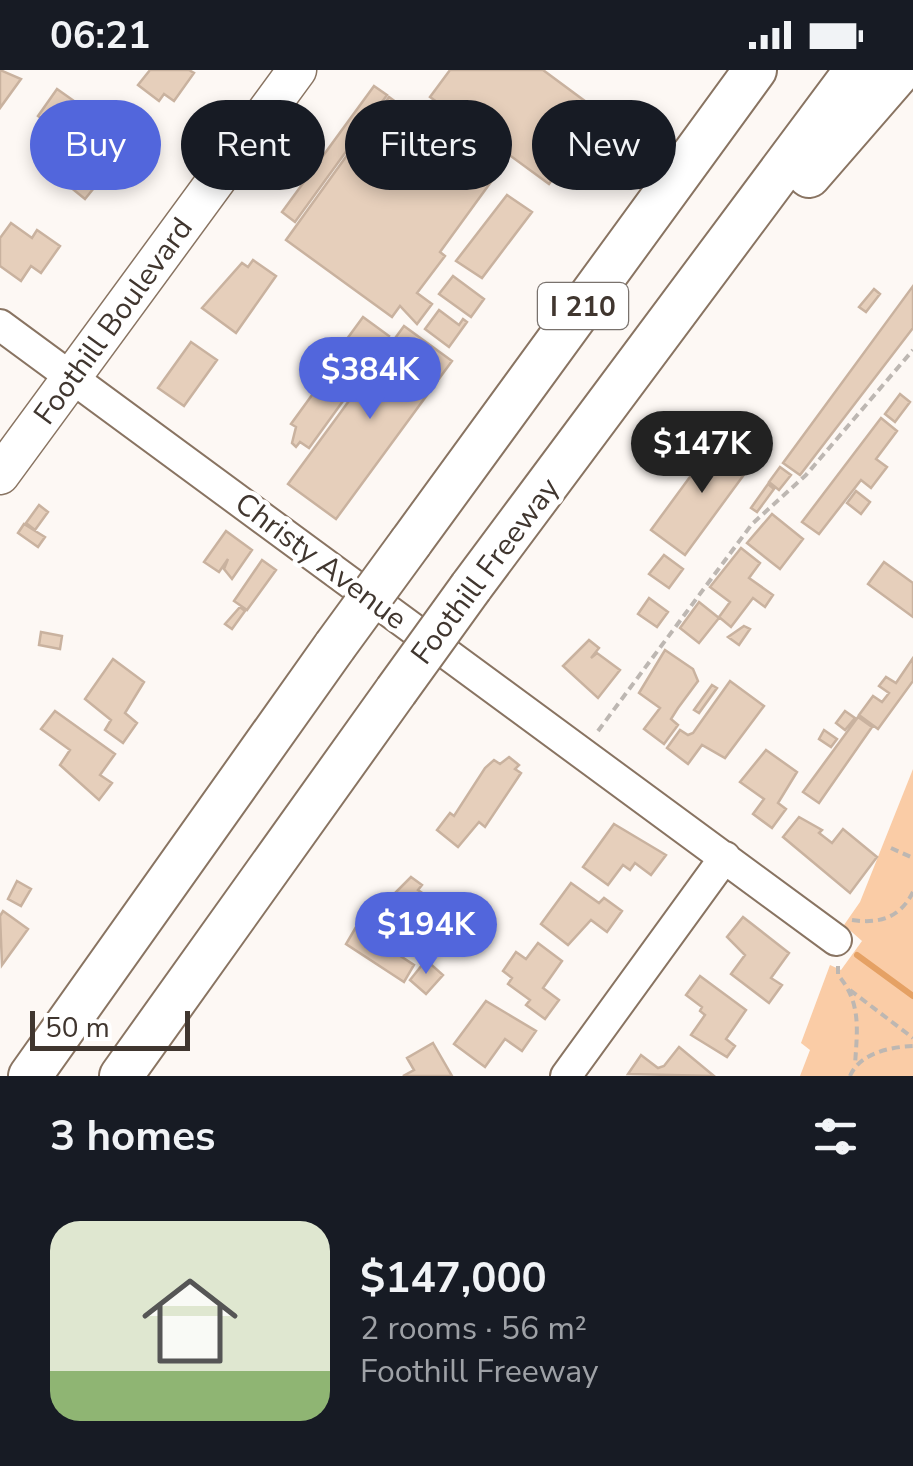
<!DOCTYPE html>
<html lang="en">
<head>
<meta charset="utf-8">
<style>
  body { margin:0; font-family:"Nunito Sans",sans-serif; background:#242831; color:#f1f3f6; height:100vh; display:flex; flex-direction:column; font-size:38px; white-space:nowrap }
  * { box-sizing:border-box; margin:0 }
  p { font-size:32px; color:#9ea1a6 }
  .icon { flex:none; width:55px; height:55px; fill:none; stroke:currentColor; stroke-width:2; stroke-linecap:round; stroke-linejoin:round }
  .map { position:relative; height:1006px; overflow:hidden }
  .side { display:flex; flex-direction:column; background:#171b24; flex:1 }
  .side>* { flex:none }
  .guide { position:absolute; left:30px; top:30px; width:855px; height:90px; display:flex; gap:20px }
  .scale { position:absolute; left:30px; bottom:25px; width:160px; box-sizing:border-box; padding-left:10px; border:5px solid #40362f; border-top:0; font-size:28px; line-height:35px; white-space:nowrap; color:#40362f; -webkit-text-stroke:8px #fff; paint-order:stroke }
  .price { position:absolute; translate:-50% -85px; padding:0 22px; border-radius:35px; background:#5266dc; color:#fff; font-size:32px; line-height:65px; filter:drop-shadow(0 2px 5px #0008) }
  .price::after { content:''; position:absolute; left:50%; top:60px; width:30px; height:22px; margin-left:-15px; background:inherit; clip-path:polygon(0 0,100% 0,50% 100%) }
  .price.active { background:#222; color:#fff }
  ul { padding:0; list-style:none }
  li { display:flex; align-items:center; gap:30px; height:250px; padding:0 50px }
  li+li { border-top:2px solid #363941 }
  li span { display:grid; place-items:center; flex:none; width:280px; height:200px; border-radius:30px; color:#555 }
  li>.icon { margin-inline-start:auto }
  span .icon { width:120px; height:120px; fill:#fffc; stroke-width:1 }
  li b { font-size:42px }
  h2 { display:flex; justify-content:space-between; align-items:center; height:120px; padding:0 50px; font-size:42px }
  .tag { padding:0 35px; border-radius:45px; background:#171b24; box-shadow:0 5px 15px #0003; font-size:35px; line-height:90px }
  .tag.active { background:#5266dc; color:#fff }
  .status { display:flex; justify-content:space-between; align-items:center; height:70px; padding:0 50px; background:#171b24; direction:ltr }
  .status svg { height:28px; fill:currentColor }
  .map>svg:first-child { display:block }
  .green { fill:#facca6 }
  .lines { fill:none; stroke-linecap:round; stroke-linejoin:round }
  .stream { stroke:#e5a164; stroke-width:6 }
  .building { fill:#e6cfbb; stroke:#c9b29f; stroke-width:2.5 }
  .minor-casing { stroke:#897462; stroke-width:34 }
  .major-casing { stroke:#897462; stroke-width:41 }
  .highway-casing { stroke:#897462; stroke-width:46 }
  .path { stroke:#bdb7b2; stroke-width:4; stroke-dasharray:8 5; stroke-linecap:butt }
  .minor { stroke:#fff; stroke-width:30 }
  .major { stroke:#fff; stroke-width:38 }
  .highway { stroke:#fff; stroke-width:42 }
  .highway-bridge-casing { stroke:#897462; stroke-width:46; stroke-linecap:butt }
  .highway-bridge { stroke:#fff; stroke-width:42 }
  .labels { text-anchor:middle; stroke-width:9; stroke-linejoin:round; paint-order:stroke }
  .shield { fill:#fff; stroke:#79726d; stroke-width:2.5 }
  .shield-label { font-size:28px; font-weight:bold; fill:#40362f }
  .street-label { font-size:30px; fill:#40362f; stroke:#fff }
</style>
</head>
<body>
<div class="status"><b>06:21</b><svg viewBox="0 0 49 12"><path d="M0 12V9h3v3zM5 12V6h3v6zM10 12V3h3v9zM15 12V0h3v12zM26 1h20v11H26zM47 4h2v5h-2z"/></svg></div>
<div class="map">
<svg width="913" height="1006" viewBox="0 0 913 1006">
  <rect width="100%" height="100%" fill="#fdf8f4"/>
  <path class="green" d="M913 699V1006H800L810 980 801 973 830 895 841 900 862 871 844 855 860 832Z"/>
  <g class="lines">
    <path class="stream" d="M857 885 913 926"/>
  </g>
  <path class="building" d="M0 0 21 9 0 38Z
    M150 0H189L194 3 174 31 164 24 159 31 138 15Z
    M450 0H543L601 43 592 61 589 59 549 114 430 27Z
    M374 16 387 25 295 152 282 142Z
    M57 19 74 31 54 58 38 46Z
    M389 27 496 105 440 182 445 186 417 223 432 234 417 254 400 236 392 247 286 170Z
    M87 48 146 87 134 104 118 92 107 107 79 87 85 79 73 66Z
    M81 100 98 113 85 129 69 116Z
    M507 125 532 142 482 208 456 191Z
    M11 153 32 168 37 160 60 176 41 203 31 196 21 211 0 196V168Z
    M253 190 276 206 236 263 202 238 242 193 248 197Z
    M453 206 484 229 471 247 439 224Z
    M913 216V258L800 405 783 393Z
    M874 219 880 224 866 242 859 237Z
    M439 240 459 255 463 249 467 252 449 277 425 259Z
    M363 247 389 266 351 318 325 299Z
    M404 256 452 291 336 449 288 414Z
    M191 272 217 290 184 336 158 318Z
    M328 303 351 320 309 378 300 372 296 377 292 373 296 357 291 354Z
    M900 324 910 332 895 352 885 344Z
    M881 348 897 361 876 389 887 397 871 418 861 410 819 464 802 452Z
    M720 366 754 391 685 485 651 460Z
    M780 397 791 405 779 420 769 412Z
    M768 414 774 419 757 442 751 438Z
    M856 421 870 432 861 444 847 433Z
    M39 435 48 442 35 460 26 453Z
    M772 444 803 469 780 499 747 473Z
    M24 454 45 467 38 477 18 463Z
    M226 461 252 480 232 509 224 499 228 489 219 502 204 492Z
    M741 478 760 493 749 508 773 525 765 537 753 528 731 557 719 547 730 532 710 517Z
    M664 485 683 499 669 518 649 504Z
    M262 490 276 500 247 540 234 531Z
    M884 492 913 513V547L868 514Z
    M649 528 668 542 657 557 638 544Z
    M699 532 719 548 699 573 680 558Z
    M240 537 245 541 232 559 225 554Z
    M744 556 750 559 739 575 728 567Z
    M41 562 62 566 60 579 39 575Z
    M589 570 599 578 591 588 597 583 620 600 598 628 563 596Z
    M665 580 693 599 698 611 678 638 671 649 678 655 664 674 644 659 660 638 639 623Z
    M913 588V611L878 659 859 645 873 626 882 632 889 623 879 616 886 607 896 613Z
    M113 589 144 612 125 643 137 653 123 673 105 660 111 650 85 629Z
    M730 611 764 636 725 688 702 675 688 694 667 678 680 660 688 665 693 663Z
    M712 615 717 618 699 643 694 640Z
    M55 641 115 684 100 705 112 713 99 730 60 695 70 680 41 659Z
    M845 641 855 648 845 660 836 653Z
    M858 647 872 657 819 733 803 722Z
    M824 660 837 669 831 677 819 669Z
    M766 680 797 702 778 733 786 739 772 758 753 744 764 729 740 712Z
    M509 687 519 695 515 699 521 703 485 757 479 752 458 777 437 760 450 743 454 746 485 698 494 690 500 694Z
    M799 747 822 760 819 763 832 773 843 759 877 787 850 823 783 767Z
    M614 754 666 785 651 805 635 793 630 800 623 795 608 815 583 797Z
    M411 807 422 815 418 820 451 843 427 875 386 845 401 825 396 822Z
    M17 811 31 819 21 836 8 829Z
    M571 813 599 833 604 828 622 841 607 862 591 850 568 875 541 854Z
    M3 841 28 859 2 895 0 846Z
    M743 847 789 883 771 908 782 915 769 933 731 904 745 885 727 867Z
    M446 855 462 867 455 876 439 863Z
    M356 857 414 895 404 912 346 874Z
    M538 873 562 891 543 918 559 930 545 949 526 935 530 930 508 914 512 908 503 901 516 882 526 889Z
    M426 890 443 905 426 924 410 910Z
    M700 906 746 940 726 969 735 976 727 987 691 965 705 945 700 941 702 937 686 925Z
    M486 931 536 961 522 981 505 969 485 997 454 974Z
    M433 973 452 1006H403L414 1000 407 988Z
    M679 977 714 1006 628 1004 641 985 658 998 664 996Z"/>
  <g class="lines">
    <defs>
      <path id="minor" d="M0 255 836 870
        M566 1006 725 787"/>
      <path id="major" d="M0 405 297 0"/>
      <path id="highway" d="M809 106 901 0
        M411 472 755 0
        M471 517 856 0
        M30 1006 335 576
        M121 1006 396 621"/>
    </defs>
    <use href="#minor" class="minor-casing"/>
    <use href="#major" class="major-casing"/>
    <use href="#highway" class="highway-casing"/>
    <path class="path" d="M598 661 752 454 806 405 913 280
      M891 778 913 788
      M852 850C879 854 900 848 913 822
      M838 896V905C862 933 857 961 855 995
      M850 920 913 968
      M850 1006C860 983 890 977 913 976"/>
    <use href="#minor" class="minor"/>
    <use href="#major" class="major"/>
    <use href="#highway" class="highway"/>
    <defs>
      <path id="highway-bridge" d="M335 576 411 472
        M396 621 471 517"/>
    </defs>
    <use href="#highway-bridge" class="highway-bridge-casing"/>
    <use href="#highway-bridge" class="highway-bridge"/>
  </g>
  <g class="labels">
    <rect class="shield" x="538" y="213" width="90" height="46" rx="8"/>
    <g class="shield-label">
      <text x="583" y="246">I 210</text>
    </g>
    <g class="street-label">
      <text transform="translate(113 251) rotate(-54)" y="10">Foothill Boulevard</text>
      <text transform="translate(321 491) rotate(37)" y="10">Christy Avenue</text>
      <text transform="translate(485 501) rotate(-53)" y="10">Foothill Freeway</text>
    </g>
  </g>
</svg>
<div class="scale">50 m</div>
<b class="price" style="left:370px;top:352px">$384K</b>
<b class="price active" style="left:702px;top:426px">$147K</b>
<b class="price" style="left:426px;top:907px">$194K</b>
<div class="guide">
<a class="tag active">Buy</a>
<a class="tag">Rent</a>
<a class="tag">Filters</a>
<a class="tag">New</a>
</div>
</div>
<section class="side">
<h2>3 homes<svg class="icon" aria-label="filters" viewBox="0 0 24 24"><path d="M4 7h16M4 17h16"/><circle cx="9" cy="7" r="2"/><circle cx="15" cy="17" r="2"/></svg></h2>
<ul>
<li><span style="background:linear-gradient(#dfe7d0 75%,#8fb573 0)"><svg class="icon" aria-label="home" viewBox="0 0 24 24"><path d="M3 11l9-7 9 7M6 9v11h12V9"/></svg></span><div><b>$147,000</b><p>2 rooms · 56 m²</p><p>Foothill Freeway</p></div></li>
</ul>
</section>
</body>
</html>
